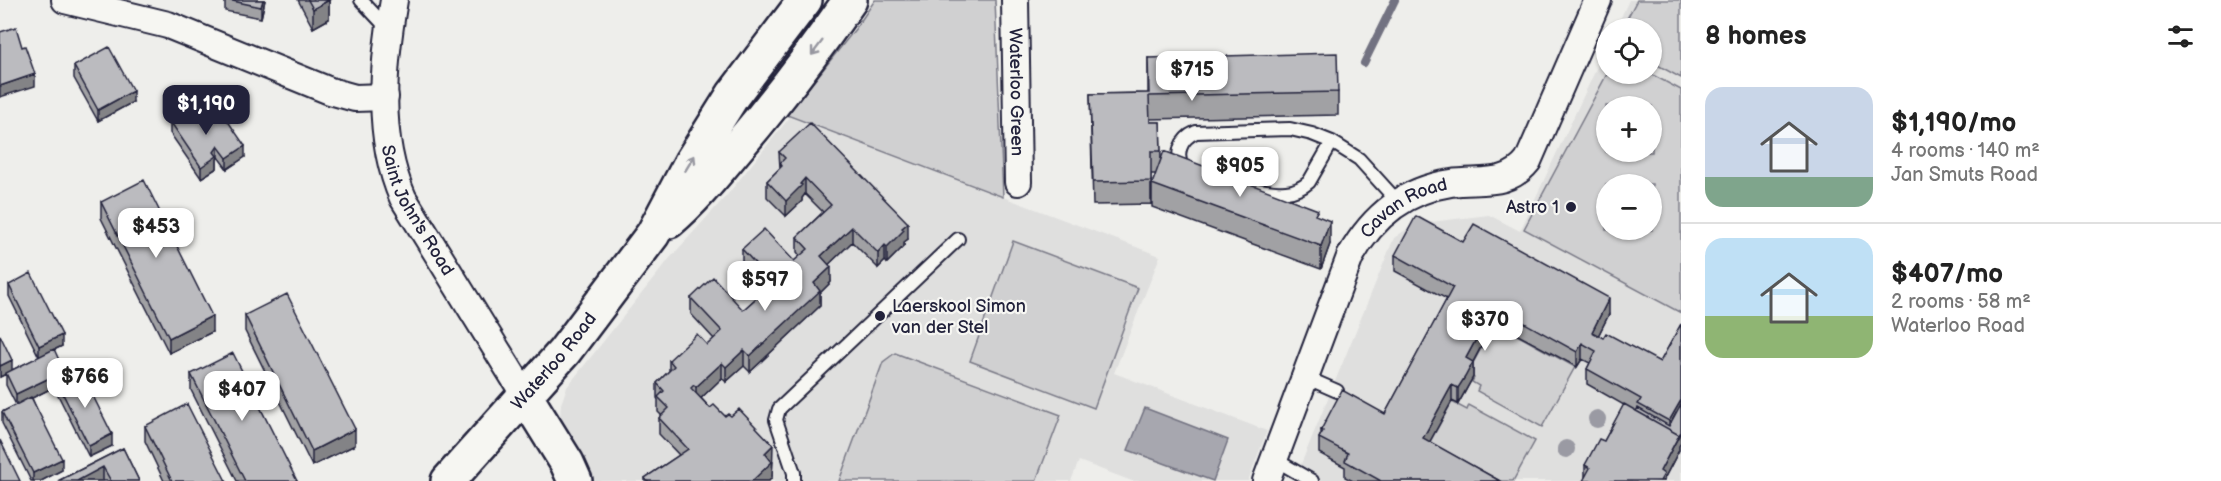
<!DOCTYPE html>
<html lang="en">
<head>
<meta charset="utf-8">
<style>
  body { margin:0; font-family:"Balsamiq Sans",sans-serif; background:#f6f6f6; color:#222; height:100vh; display:flex; flex-direction:column; font-size:22px; white-space:nowrap }
  * { box-sizing:border-box; margin:0 }
  p { font-size:20px; color:#767676 }
  .icon { flex:none; width:33px; height:33px; fill:none; stroke:currentColor; stroke-width:2; stroke-linecap:round; stroke-linejoin:round }
  .map { position:relative; flex:1; overflow:hidden }
  .drawer { display:flex; flex-direction:column; background:#fff; width:540px }
  .drawer>* { flex:none }
  .fabs { position:absolute; left:1596px; top:18px; display:grid; gap:12px }
  .fabs a { display:grid; place-items:center; width:66px; height:66px; border-radius:50%; background:#fff; box-shadow:0 2px 4px #0004; font-size:30px }
  .price { position:absolute; translate:-50% -51px; padding:0 14px; border-radius:12px; background:#fff; color:#222; font-size:20px; line-height:39px; filter:drop-shadow(0 2px 3px #0008) }
  .price::after { content:''; position:absolute; left:50%; top:36px; width:18px; height:14px; margin-left:-9px; background:inherit; clip-path:polygon(0 0,100% 0,50% 100%) }
  .price.selected { background:#22223b; color:#fff }
  ul { padding:0; list-style:none }
  li { display:flex; align-items:center; gap:18px; height:150px; padding:0 24px }
  li+li { border-top:2px solid #e0e0e0 }
  li span { display:grid; place-items:center; flex:none; width:168px; height:120px; border-radius:18px; color:#555 }
  li>.icon { margin-inline-start:auto }
  span .icon { width:72px; height:72px; fill:#fffc; stroke-width:1 }
  li b { font-size:26px }
  h2 { display:flex; justify-content:space-between; align-items:center; height:72px; padding:0 24px; font-size:26px }
  main { display:flex; flex:1; min-height:0 }
  .map>svg:first-child { display:block }
  .built { fill:#dfdfde; fill-rule:evenodd }
  .green { fill:#d0d0d1; stroke:#797986; stroke-width:1.5; fill-rule:evenodd }
  .water { fill:#a7a7af; stroke:#727281; stroke-width:1.5 }
  .lines { fill:none; stroke-linecap:round; stroke-linejoin:round }
  .stream { stroke:#727281; stroke-width:8 }
  .lane-casing { stroke:#22223b; stroke-width:16 }
  .street-casing { stroke:#22223b; stroke-width:30 }
  .secondary-casing { stroke:#22223b; stroke-width:38 }
  .lane { stroke:#f6f6f2; stroke-width:12 }
  .street { stroke:#f6f6f2; stroke-width:26 }
  .secondary { stroke:#f6f6f2; stroke-width:33 }
  .tree { fill:#9a9aa3 }
  .wall { fill:#a1a1a4; stroke:#22223b; stroke-width:1.5 }
  .shaded-wall { fill:#838386; stroke:#22223b; stroke-width:1.5 }
  .building { fill:#bbbbbf; stroke:#22223b; stroke-width:1.5 }
  .oneway { stroke:#9797a0 }
  .poi-dot { fill:#22223b; stroke:#f6f6f2; stroke-width:2 }
  .labels { text-anchor:middle; stroke-width:4.5; stroke-linejoin:round; paint-order:stroke }
  .street-label { font-size:18px; fill:#22223b; stroke:#f6f6f2 }
  .poi-label { font-size:18px; fill:#22223b; stroke:#f6f6f2; text-anchor:end }
</style>
</head>
<body>
<main>
<div class="map">
<svg width="1681" height="481" viewBox="0 0 1681 481">
  <rect width="100%" height="100%" fill="#eeeeeb"/>
  <filter id="ink" filterUnits="userSpaceOnUse"><feTurbulence type="fractalNoise" baseFrequency=".0167" numOctaves="2"/><feDisplacementMap in="SourceGraphic" scale="12" xChannelSelector="R" yChannelSelector="G"/><feConvolveMatrix kernelMatrix="1 2 1 2 8 2 1 2 1" color-interpolation-filters="sRGB"/></filter>
  <g filter="url(#ink)">
    <path class="built" d="M1629 0H1681V481H1294L1394 238 1414 224 1489 215 1520 231 1606 48V74H1652V28H1616ZM1606 106H1652V152H1606ZM1606 184H1652V230H1606Z
      M790 117 1160 256 1114 373 1267 431 1248 481H1132L1079 461 1071 481H592L588 469 566 435 560 419 561 404 567 387 670 258 728 194Z"/>
    <path class="green" d="M875 0H995L1003 197 787 115 856 28Z
      M1637 0H1681V78L1652 62V28H1622Z
      M1607 74H1651L1681 90V313L1524 229ZM1606 106H1652V152H1606ZM1606 184H1652V230H1606Z
      M1013 241 1138 288 1094 408 970 361Z
      M1495 323 1575 367 1542 427 1477 391 1479 386 1472 382 1474 378 1467 374Z
      M895 353 1061 415 1036 481H839L883 362Z
      M1452 402 1467 410 1469 405 1535 441 1513 481H1475L1424 453Z"/>
    <path class="water" d="M1145 408 1228 440 1213 481 1128 450Z"/>
    <g class="lines">
      <path class="stream" d="M1364 63 1395 0"/>
      <defs>
        <path id="lane" d="M361 0 389 30
          M1183 170C1175 154 1180 139 1196 132L1290 129 1312 134 1332 142 1359 159 1398 202
          M1253 189C1275 192 1292 197 1309 182L1332 142
          M1305 377 1337 391
          M1274 459 1312 481
          M794 481V473L776 420 779 409 958 239"/>
        <g id="street">
          <path d="M65 0 168 25 330 91 355 98 385 97"/>
          <path id="s1" d="M394 0C383 65 376 136 403 198L526 397"/>
          <path id="s2" d="M1015 0 1018 182"/>
          <path id="s3" d="M1266 481 1350 257C1372 217 1405 190 1451 183 1480 179 1508 187 1528 161L1598 0"/>
        </g>
        <g id="secondary">
          <path d="M669 221C696 198 718 170 741 143 780 97 816 49 850 0"/>
          <path d="M526 397 567 463 575 481"/>
          <path id="s4" d="M448 481 564 352 653 234 691 162 733 95 805 0"/>
        </g>
      </defs>
      <use href="#lane" class="lane-casing"/>
      <use href="#street" class="street-casing"/>
      <use href="#secondary" class="secondary-casing"/>
      <use href="#lane" class="lane"/>
      <use href="#street" class="street"/>
      <use href="#secondary" class="secondary"/>
    </g>
    <g class="tree">
      <circle cx="1597" cy="419" r="9"/>
      <circle cx="1566" cy="449" r="9"/>
    </g>
    <path class="wall" d="M225 0H265L261 18 225 11Z
      M298 0H329V19L313 28Z
      M1148 58 1338 92V115L1150 119V122H1160L1161 160 1318 217 1330 244 1321 269 1152 207V184L1156 174H1151V204L1093 205 1090 94 1148 93Z
      M74 66 133 102 98 121 74 78Z
      M170 121 207 125 245 157 227 169 218 157 217 159V168L201 178 170 133Z
      M779 152 908 239 904 242V246L887 263 885 261 878 268 852 242 829 264 831 282 820 293V306L750 372 744 366 726 382 722 378 701 398 710 408 725 416 773 461 772 477 769 481H645V478L679 455 659 434V418L662 416 658 412V400L657 398V383L669 371V360L707 345 714 339 691 314V298L743 310 765 290 742 265V249L794 261 800 256 797 252V237L823 212 805 194 802 198V201L786 216 767 197V181L780 168Z
      M101 202 212 332 169 353 101 218Z
      M1463 242 1609 314 1598 336 1660 362 1681 324V443L1679 446V450L1664 479V481L1585 477V465L1604 441 1624 405 1587 384V369L1590 363 1582 359 1577 367 1494 322 1473 362V377L1465 392 1458 404 1452 401 1429 442 1500 481H1353L1345 477V467L1319 453V438L1321 434V430L1385 414 1447 299 1395 271V255Z
      M9 285 62 346 54 350 64 381 112 446 89 457 58 395V385L32 398 62 470 41 481H31L2 423V412L16 405 6 385V374L0 377V335L12 370 39 357 9 296Z
      M245 315 355 445 312 466 245 331Z
      M191 374 297 481H237L191 390Z
      M145 426 226 481H164L145 441Z
      M123 448 139 481H58Z"/>
    <path class="shaded-wall" d="M263 0H265L261 18V7Z
      M329 0V19L313 28V9Z
      M35 74V86L0 97V86Z
      M133 91V102L98 121V110Z
      M218 146V157L217 159V168L201 178V167Z
      M245 146V157L227 169V158Z
      M805 178V194L802 198V201L786 216V201Z
      M1330 221V244L1321 269V246Z
      M908 223V239L904 242V246L887 263V247L902 228Z
      M852 227V242L821 272V256Z
      M885 245V261L878 268V253Z
      M831 267V282L820 293V306L750 372V356L814 283Z
      M1609 298V314L1592 348V332Z
      M1494 306V322L1473 362V377L1458 404V388L1466 358Z
      M212 316V332L169 353V338Z
      M62 335V346L39 357V346Z
      M1582 343V359L1577 367V352Z
      M744 350V366L726 382V367Z
      M12 360V371L0 377V366Z
      M722 363V378L696 403V387Z
      M64 371V382L16 406V394Z
      M1452 385V401L1423 454V438Z
      M1681 400V416L1669 433V421Z
      M355 429V445L312 466V451Z
      M1681 432V443L1679 446V450L1664 479V481H1660V471Z
      M112 434V446L89 457V446Z
      M773 445 772 477 769 481H752L765 453Z
      M62 459V470L41 481H33V473Z
      M103 467V481H76V480Z"/>
    <path class="building" d="M228 0H263L261 7Z
      M308 0H329L313 9Z
      M16 27 22 47 25 46 35 74 0 86V32Z
      M109 47 133 91 98 110 74 66Z
      M1337 53 1338 92 1149 96 1150 122H1160L1161 151H1151V181L1093 182 1090 94 1149 93 1148 58Z
      M193 105 207 125 223 114 245 146 227 158 218 146 214 152 217 156 201 167 170 121Z
      M810 123 908 223 902 228 904 230 887 247 885 245 878 253 852 227 821 256 831 267 814 283 820 291 750 356 744 350 726 367 722 363 696 387 694 385 691 388 710 408 714 405 725 416 728 414 731 416 739 409 773 445 765 453 772 462 752 481H647L645 478 688 449 659 418 669 408 658 397 664 391 657 383 674 366 669 360 697 334 707 345 722 331 691 298 713 277 743 310 773 283 742 249 764 229 794 261 808 249 797 237 831 205 805 178 800 184 802 185 786 201 767 181 782 166 780 163 785 158 779 152Z
      M1164 151 1318 210 1315 215 1330 221 1321 246 1152 184Z
      M144 180 212 316 169 338 101 202Z
      M1416 216 1463 242 1474 224 1609 298 1592 332 1603 338 1606 333 1660 362 1681 324V400L1669 421 1638 404 1641 399 1587 369 1596 351 1582 343 1577 352 1494 306 1466 358 1473 362 1465 377 1458 388 1452 385 1423 438 1500 481H1381L1345 461 1348 453 1319 438 1323 431 1321 430 1342 390 1385 414 1453 287 1395 255Z
      M31 273 62 335 39 346 9 285Z
      M287 294 355 429 312 451 245 315Z
      M0 335 12 360 0 366Z
      M54 349 64 371 16 394 6 373Z
      M233 353 297 481H245L191 374Z
      M81 372 112 434 89 446 58 384Z
      M31 397 62 459 33 473 2 412Z
      M187 404 226 481H172L145 426Z
      M1624 404 1679 435 1660 471 1664 474 1660 481H1583L1590 468 1585 465 1599 439 1604 441Z
      M1681 404V432L1679 435 1636 411 1638 408 1669 426Z
      M0 440 20 481H0Z
      M123 448 139 481H111L103 467 77 481H58Z"/>
    <defs><path id="oneway-shaft" d="M-6 0H5M1.5-3L5.5 0L1.5 3" fill="none" stroke-width="1.6" stroke-linecap="round" stroke-linejoin="round" transform="scale(1.5)"/></defs>
    <g class="oneway">
      <use href="#oneway-shaft" transform="translate(817 48) rotate(127)"/>
      <use href="#oneway-shaft" transform="translate(690 163) rotate(-59)"/>
    </g>
  </g>
  <g class="poi-dot">
    <circle cx="1571" cy="207" r="6"/>
    <circle cx="880" cy="316" r="6"/>
  </g>
  <g class="labels">
    <g class="street-label">
      <text dy="6" stroke="none"><textPath href="#s2" startOffset="92">Waterloo Green</textPath></text>
      <text dy="6" stroke="none"><textPath href="#s1" startOffset="218">Saint John's Road</textPath></text>
      <text dy="6" stroke="none"><textPath href="#s3" startOffset="315">Cavan Road</textPath></text>
      <text dy="6" stroke="none"><textPath href="#s4" startOffset="160">Waterloo Road</textPath></text>
    </g>
    <g class="poi-label">
      <text x="1559" y="213">Astro 1</text>
      <text x="892" y="312" text-anchor="start">Laerskool Simon<tspan x="892" dy="21">van der Stel</tspan></text>
    </g>
  </g>
</svg>
<div class="fabs">
<a><svg class="icon" aria-label="locate" viewBox="0 0 24 24"><circle cx="12" cy="12" r="6"/><path d="M12 2v4M12 18v4M2 12h4M18 12h4"/></svg></a>
<a>+</a>
<a>−</a>
</div>
<b class="price" style="left:1192px;top:102px">$715</b>
<b class="price selected" style="left:206px;top:136px">$1,190</b>
<b class="price" style="left:1240px;top:198px">$905</b>
<b class="price" style="left:156px;top:259px">$453</b>
<b class="price" style="left:765px;top:312px">$597</b>
<b class="price" style="left:1485px;top:352px">$370</b>
<b class="price" style="left:85px;top:409px">$766</b>
<b class="price" style="left:242px;top:422px">$407</b>
</div>
<section class="drawer">
<h2>8 homes<svg class="icon" aria-label="filters" viewBox="0 0 24 24"><path d="M4 7h16M4 17h16"/><circle cx="9" cy="7" r="2"/><circle cx="15" cy="17" r="2"/></svg></h2>
<ul>
<li><span style="background:linear-gradient(#c9d6e8 75%,#7fa58c 0)"><svg class="icon" aria-label="home" viewBox="0 0 24 24"><path d="M3 11l9-7 9 7M6 9v11h12V9"/></svg></span><div><b>$1,190/mo</b><p>4 rooms · 140 m²</p><p>Jan Smuts Road</p></div></li>
<li><span style="background:linear-gradient(#bfe0f5 65%,#8fb573 0)"><svg class="icon" aria-label="home" viewBox="0 0 24 24"><path d="M3 11l9-7 9 7M6 9v11h12V9"/></svg></span><div><b>$407/mo</b><p>2 rooms · 58 m²</p><p>Waterloo Road</p></div></li>
</ul>
</section>
</main>
</body>
</html>
